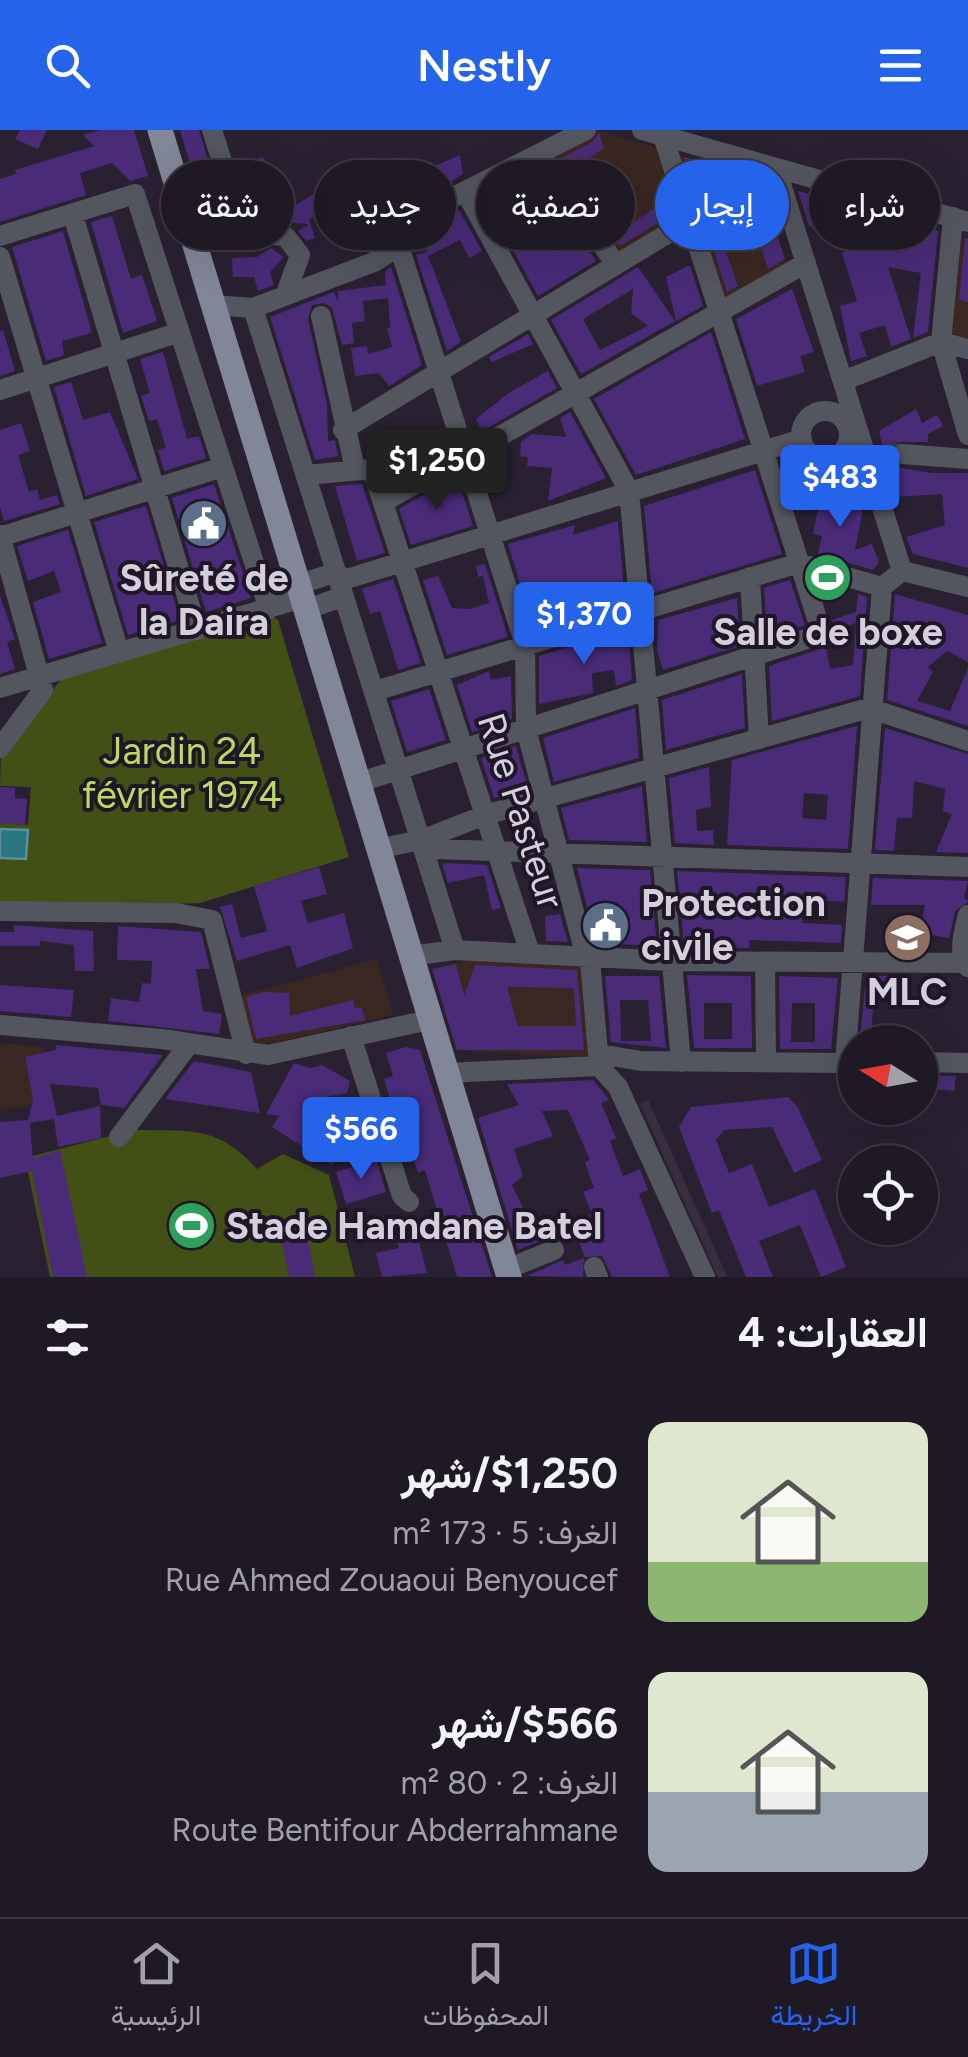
<!DOCTYPE html>
<html lang="ar">
<head>
<meta charset="utf-8">
<style>
  body { margin:0; font-family:Figtree,Vazirmatn,sans-serif; background:#2c2632; color:#f1f3f6; direction:rtl; height:100vh; display:flex; flex-direction:column; font-size:38px; white-space:nowrap }
  * { box-sizing:border-box; margin:0 }
  p { font-size:32px; color:#a1a0a7 }
  .icon { flex:none; width:55px; height:55px; fill:none; stroke:currentColor; stroke-width:2; stroke-linecap:round; stroke-linejoin:round }
  .map { position:relative; height:1147px; overflow:hidden; direction:ltr }
  .drawer { display:flex; flex-direction:column; background:#1f1926; flex:1 }
  .drawer>* { flex:none }
  .guide { position:absolute; left:30px; top:30px; width:910px; height:90px; direction:rtl; display:flex; gap:20px }
  .needle { width:65px; rotate:281deg }
  .buttons { position:absolute; left:838px; top:895px; display:grid; gap:20px }
  .buttons a { display:grid; place-items:center; width:100px; height:100px; border-radius:50%; background:#1f1926; box-shadow:0 10px 40px #0002,0 0 0 2px #3c3843; font-size:50px }
  .price { position:absolute; translate:-50% -85px; padding:0 22px; border-radius:10px; background:#2563eb; color:#fff; font-size:32px; line-height:65px; filter:drop-shadow(0 2px 5px #0008) }
  .price::after { content:''; position:absolute; left:50%; top:60px; width:30px; height:22px; margin-left:-15px; background:inherit; clip-path:polygon(0 0,100% 0,50% 100%) }
  .price.active { background:#222; color:#fff }
  ul { padding:0; list-style:none }
  li { display:flex; align-items:center; gap:30px; height:250px; padding:0 40px }
  li span { display:grid; place-items:center; flex:none; width:280px; height:200px; border-radius:20px; color:#555 }
  li>.icon { margin-inline-start:auto }
  span .icon { width:120px; height:120px; fill:#fffc; stroke-width:1 }
  li b { font-size:42px }
  h2 { display:flex; justify-content:space-between; align-items:center; height:120px; padding:0 40px; font-size:42px }
  .pill { padding:0 35px; border-radius:45px; background:#1f1926; box-shadow:0 10px 40px #0002,0 0 0 2px #3c3843; font-size:35px; line-height:90px }
  .pill.active { background:#2563eb; color:#fff }
  header { display:flex; justify-content:space-between; align-items:center; height:130px; padding:0 40px; background:#2563eb; color:#fff; font-size:45px; font-weight:600 }
  .dock { display:flex; justify-content:space-around; align-items:center; height:140px; border-top:2px solid #3c3843; background:#1f1926; font-size:28px; color:#a1a0a7 }
  .dock a { display:grid; justify-items:center; gap:5px }
  .dock .active { color:#2563eb }
  .map>svg:first-child { display:block }
  .commercial { fill:#372f3f }
  .education { fill:#3a2722 }
  .green { fill:#425016 }
  .water { fill:#297681; stroke:#5c919c; stroke-width:2.5 }
  .building { fill:#492b78; fill-rule:evenodd }
  .lines { fill:none; stroke-linecap:round; stroke-linejoin:round }
  .minor-tunnel { stroke:#423b4b; stroke-width:20; stroke-dasharray:20 10; stroke-linecap:butt }
  .minor { stroke:#54565f; stroke-width:20 }
  .major { stroke:#828699; stroke-width:25 }
  .labels { text-anchor:middle; stroke-width:8; stroke-linejoin:round; paint-order:stroke }
  .poi-label { font-size:38px; font-weight:bold; fill:#d3cfdb; stroke:#1f1728 }
  .park-label { font-size:38px; fill:#bbdb5f; stroke:#1f1728 }
  .street-label { font-size:38px; fill:#d3cfdb; stroke:#1f1728 }
</style>
</head>
<body>
<header><svg class="icon" aria-label="menu" viewBox="0 0 24 24"><path d="M4 6h16M4 12h16M4 18h16"/></svg>Nestly<svg class="icon" aria-label="search" viewBox="0 0 24 24"><circle cx="10" cy="10" r="6"/><path d="M15 15l6 6"/></svg></header>
<div class="map">
<svg width="968" height="1147" viewBox="0 0 968 1147">
  <rect width="100%" height="100%" fill="#292132"/>
  <path class="commercial" d="M648 970 727 1146 724 1147H718L640 974Z"/>
  <path class="education" d="M598 1 661 19 682 87 618 123 548 29Z
    M674 24 756 46 787 137 723 173Z
    M957 106 968 109V209L948 203Z
    M377 829 393 885 253 918 238 866Z
    M466 830 585 835 592 928 456 920 432 839Z
    M0 913 43 917 53 969 0 982Z"/>
  <path class="green" d="M266 483 278 490 349 727 200 773 85 777 0 773V693L28 695 31 657 0 656 1 625 67 542Z
    M133 1000C189 1001 218 995 257 1039L283 1024 329 1045 355 1147H50L25 1028Z"/>
  <path class="water" d="M0 699 28 700 26 729 0 728Z"/>
  <path class="building" d="M20 0H47L38 19 15 9Z
    M100 0H134L148 46 130 51 112 33 80 43 86 65 0 92V49L16 44 15 40 94 16 83 5Z
    M180 0H199L220 69 202 74Z
    M599 3 604 18 580 34 624 99 666 70 662 63 666 60 673 84 620 116 560 29 592 12Z
    M460 25 463 44 371 100 376 114 368 120 360 123 356 104 335 105 334 86 358 85 428 39Z
    M263 27 268 44 274 39 284 75H296L318 61 328 78 309 89 315 108 306 111 298 101 309 94 279 92 271 63 247 65 239 34Z
    M684 27 756 46 766 76 699 56 714 100 768 80 785 129 768 139 758 107 725 119 738 156 727 162Z
    M535 41 596 131 538 166 484 67Z
    M798 61 900 89 898 102 906 104 927 108 929 98 938 101 928 202 913 208 921 143 888 137 911 209 891 217 885 195 859 203 867 226 851 231 840 176 857 171 842 123 871 113 809 96Z
    M459 80 482 121 469 128 460 110 428 126 461 212 447 221 416 125 427 122 423 110 442 88Z
    M112 86 131 149 142 145 157 191 123 203 91 92Z
    M63 101 92 203 62 211 64 225 46 231 12 117Z
    M965 108 968 109V172L959 170Z
    M271 118 284 127 270 142 274 155 258 161 254 147H233L232 128 257 127Z
    M690 135 703 176 676 191 666 147Z
    M391 137 422 235 389 256 379 243 355 246 351 218 367 216 368 224 392 217 387 199 390 198 388 168 363 171 365 191 352 193 354 213 342 215 332 178 324 173 312 175 308 189 327 274 328 311 335 310 338 326 315 330 270 187 334 162 338 172V161L386 155 385 142Z
    M638 137 675 191 581 244 551 190ZM633 159 631 183 648 196 600 220 583 189Z
    M792 159 814 222 800 226 805 242 757 256 736 189Z
    M3 200 15 241 0 246V201Z
    M711 202 745 309 636 345 594 269Z
    M528 204 533 214 492 232 489 227Z
    M163 222 187 309 199 306 206 328 164 341 158 320 166 317 157 289 149 291 141 266 150 263 140 229Z
    M548 241 557 258 482 301 476 289 510 262Z
    M71 252 83 290 110 282 138 349 86 366 54 257Z
    M916 279 922 293 937 285 943 296 928 304V312H896L890 329 901 338 932 343H968V438L913 424 906 407 945 395 942 364 893 367 879 301Z
    M570 282 606 348 548 371 552 338 527 336 528 327 520 326 521 312 531 304 566 307 560 288Z
    M21 293 30 321 18 325 29 362 37 359 40 370 57 365 60 374 4 391 0 377V300Z
    M755 340 782 424 652 463 644 376Z
    M457 346 473 396 411 415 399 379Z
    M214 354 251 468 206 482 172 368Z
    M362 354 385 423 357 431 335 356Z
    M821 365 864 373 855 420 872 414 879 432 873 440 818 424 822 406 813 404 818 379 801 381 800 371Z
    M146 376 180 490 128 505 94 392Z
    M618 391 625 471 618 473 615 462 579 466 586 483 534 499 508 414 575 395 573 405Z
    M68 400 102 513 49 529 33 472 61 462 54 441 28 451 17 416Z
    M485 434 508 507 447 525 423 450 438 446 452 478 470 479 489 473 483 446 478 447 476 436Z
    M393 449 421 533 398 540 380 481 370 484 362 459Z
    M790 450 805 495 767 507 764 458Z
    M858 464 867 467 860 566 772 591 769 536 826 517 830 539 853 535 856 493 835 500 832 490 856 482Z
    M895 464 968 485V532L947 521 928 537 933 542 917 571 950 581 968 538V596L887 570Z
    M0 466 15 509 7 512 15 539 0 544Z
    M737 468 740 516 663 540 657 521 658 490Z
    M628 499 632 550 616 556 614 540 592 543 593 563 539 574V526Z
    M489 541 491 550 511 546 512 589 472 602 457 555Z
    M742 544 745 598 666 620 662 570Z
    M429 559 446 610 407 622 391 571Z
    M635 578 639 628 554 652 543 608Z
    M857 596 848 719 727 715 732 630ZM804 663 828 665 826 690 802 688Z
    M885 598 968 624V723L936 722 952 684 943 681 945 659 914 651 912 688H897L894 721 875 720Z
    M516 616 528 659 494 668 481 628Z
    M709 637 711 677 696 680 697 701 713 700 714 715 675 713 669 648Z
    M642 656 647 712 569 710 561 678Z
    M0 657 15 658V668L27 669 25 695 0 693Z
    M442 733 487 735 501 778 492 780 484 745 448 753Z
    M319 737 327 764 301 771 308 793 344 783 353 818 297 838 290 815 237 831 220 777 232 774 241 808 267 801 254 756Z
    M577 738 650 740 657 816 596 813Z
    M677 741 846 747 844 772 802 769V793L842 795 841 813 749 810V818L684 817Z
    M873 748 968 751 964 767 968 772 955 781 949 808 931 805 929 812 918 810 925 775H871Z
    M560 784 568 812 546 811 545 786Z
    M14 795 93 801 94 841H75L74 815 40 811V816H0V802H14Z
    M118 796 201 802 210 839H196L203 881 222 884 219 904 108 891 111 868 139 872 142 853 151 854 152 831 117 830Z
    M456 834 464 866 475 835 577 840 584 920H457L432 839ZM507 857 574 858 576 896H518Z
    M687 845 751 846 752 918H694ZM704 873H732V909H704Z
    M605 846H659L666 918 611 912ZM620 870H648L651 911H621Z
    M779 846 838 848 831 919H780ZM792 873H815V912H791Z
    M878 846H900L899 858 880 857 879 876H873L871 912H860L865 856 878 857Z
    M0 855 74 860 71 887 0 881Z
    M263 862 289 863 290 886 353 870 355 878 362 877 365 890 256 909 246 867Z
    M56 915 163 925 124 978 101 975 98 958 50 954 57 986 100 976 101 1008 58 1017 54 989 30 993 33 1029 60 1020 87 1147H53L32 1041 0 1048V992L28 990 33 969 25 927 56 920Z
    M406 917 420 920 492 1147H457L425 1040 418 1043 412 1025 420 1022 413 998 400 1003 384 949 393 946 386 923Z
    M194 931 251 942 260 983 165 969Z
    M294 933 310 938 322 935 350 951 347 963 317 969 355 993 332 1035 272 997 279 986 266 984Z
    M926 946H956L954 961 925 958Z
    M593 950 609 970 601 973 616 1008 610 1011 623 1046 640 1039 648 1060 639 1064 670 1147H612L602 1126 585 1127 571 1093 592 1084 583 1062 594 1058 585 1032 590 1030 568 980 542 981 553 1006 514 1019 523 1046 512 1055 537 1107 547 1103 549 1107 518 1120 478 988 519 975 507 954Z
    M788 967 797 976 822 1030 794 1043 772 997 724 1000 716 1010 729 1043 752 1034 769 1077 815 1059 846 1137 821 1147 800 1095 759 1111 773 1147H746L719 1080 712 1083 679 997 691 977Z
    M376 1030 386 1062 346 1074 336 1042Z
    M413 1088 427 1143 382 1147 376 1123 399 1118 393 1093Z
    M306 1098 315 1147H289L280 1103Z
    M584 1128 583 1147 527 1146 563 1130 565 1135Z"/>
  <g class="lines">
    <path class="minor-tunnel" d="M885 321 903 324"/>
    <path class="minor" d="M212 0 237 78
      M642 0 968 92
      M540 24 616 135
      M776 38 902 441
      M465 61 629 361 681 932
      M73 85 197 500
      M953 87 941 212 968 305
      M188 92 237 78 256 79 270 104 286 107 300 125 285 166
      M0 106 135 64 269 479
      M399 116 525 515 526 599 584 820 590 829 599 936
      M0 127 119 522
      M213 175 253 178 374 132 399 116 434 77 586 0
      M253 178 455 820
      M321 186 355 339
      M843 251 941 212 968 219
      M0 260 180 202
      M801 305a24 24 0 1 1 48 0a24 24 0 1 1-48 0Z
      M343 300 690 90
      M903 324 968 329
      M306 345 372 339 530 823
      M385 371 806 133
      M0 405 43 560 0 618
      M0 407 223 337
      M902 441 968 457
      M750 447 759 609
      M340 451 802 309
      M297 455 337 442
      M305 480 344 466
      M0 558 302 468
      M375 561 799 433 882 457
      M357 653 822 504 663 6
      M421 710 434 719 968 737
      M377 719 421 710 485 685 869 578 968 611
      M0 781 176 783 212 790 246 924
      M968 785C964 801 957 823 968 837
      M410 826 455 820 671 831 968 833
      M765 832 766 932
      M0 895 162 909 268 925 429 890
      M351 906 402 1066 409 1072
      M599 924 641 931 845 933 882 457 902 441
      M920 932 968 933
      M599 936 618 957 705 1147
      M446 943 599 936
      M119 1007 189 914
      M594 1137 598 1147
      M507 1139 554 1120"/>
    <path class="major" d="M160 0 509 1147"/>
  </g>
  <defs>
    <symbol id="civic-disc" viewBox="-11 -11 22 22"><circle r="9.5" fill="#5c6f8a" stroke="#1f1728"/><path d="M-.6-6.5H3V-4.5H.6V-3L4-1V1h2V6H-6V1h2V-1L-.6-3ZM-1.2 2.5V6h2.4V2.5Z" fill="#fff"/></symbol>
    <symbol id="stadium-disc" viewBox="-11 -11 22 22"><circle r="9.5" fill="#2e9e5b" stroke="#1f1728"/><path d="M0-5a6.5 5 0 1 0 0 10a6.5 5 0 1 0 0-10ZM-3.5-1.8h7v3.6h-7Z" fill="#fff"/></symbol>
    <symbol id="university-disc" viewBox="-11 -11 22 22"><circle r="9.5" fill="#8d6e63" stroke="#1f1728"/><path d="M0-5L7-2L0 1L-7-2ZM-4 1L0 2.5L4 1V4Q0 6-4 4Z" fill="#fff"/></symbol>
  </defs>
  <g fill-rule="evenodd">
    <use href="#civic-disc" x="176" y="366" width="55" height="55"/>
    <use href="#stadium-disc" x="800" y="420" width="55" height="55"/>
    <use href="#civic-disc" x="578" y="768" width="55" height="55"/>
    <use href="#university-disc" x="880" y="780" width="55" height="55"/>
    <use href="#stadium-disc" x="164" y="1068" width="55" height="55"/>
  </g>
  <g class="labels">
    <g class="poi-label">
      <text x="204" y="461">Sûreté de<tspan x="204" dy="44">la Daira</tspan></text>
      <text x="828" y="515">Salle de boxe</text>
      <text x="641" y="786" text-anchor="start">Protection<tspan x="641" dy="44">civile</tspan></text>
      <text x="907" y="875">MLC</text>
      <text x="226" y="1109" text-anchor="start">Stade Hamdane Batel</text>
    </g>
    <g class="park-label">
      <text x="182" y="634">Jardin 24<tspan x="182" dy="44">février 1974</tspan></text>
    </g>
    <g class="street-label">
      <text transform="translate(521 681) rotate(72)" y="13">Rue Pasteur</text>
    </g>
  </g>
</svg>
<div class="buttons">
<a><svg class="needle" viewBox="-14 -14 28 28"><path d="M0-13l5 13h-10z" fill="#e53935"/><path d="M0 13l5-13h-10z" fill="#a1a0a7"/></svg></a>
<a><svg class="icon" aria-label="locate" viewBox="0 0 24 24"><circle cx="12" cy="12" r="6"/><path d="M12 2v4M12 18v4M2 12h4M18 12h4"/></svg></a>
</div>
<b class="price active" style="left:437px;top:383px">$1,250</b>
<b class="price" style="left:840px;top:400px">$483</b>
<b class="price" style="left:584px;top:537px">$1,370</b>
<b class="price" style="left:361px;top:1052px">$566</b>
<div class="guide">
<a class="pill">شراء</a>
<a class="pill active">إيجار</a>
<a class="pill">تصفية</a>
<a class="pill">جديد</a>
<a class="pill">شقة</a>
</div>
</div>
<section class="drawer">
<h2>العقارات: 4<svg class="icon" aria-label="filters" viewBox="0 0 24 24"><path d="M4 7h16M4 17h16"/><circle cx="9" cy="7" r="2"/><circle cx="15" cy="17" r="2"/></svg></h2>
<ul>
<li><span style="background:linear-gradient(#dfe7d0 70%,#8fb573 0)"><svg class="icon" aria-label="home" viewBox="0 0 24 24"><path d="M3 11l9-7 9 7M6 9v11h12V9"/></svg></span><div><b>$1,250/شهر</b><p>الغرف: 5 · 173 m²</p><p>Rue Ahmed Zouaoui Benyoucef</p></div></li>
<li><span style="background:linear-gradient(#dfe7d0 60%,#9aa5b1 0)"><svg class="icon" aria-label="home" viewBox="0 0 24 24"><path d="M3 11l9-7 9 7M6 9v11h12V9"/></svg></span><div><b>$566/شهر</b><p>الغرف: 2 · 80 m²</p><p>Route Bentifour Abderrahmane</p></div></li>
</ul>
</section>
<nav class="dock">
<a class="active"><svg class="icon" aria-label="map" viewBox="0 0 24 24"><path d="M3 6l6-2 6 2 6-2v14l-6 2-6-2-6 2zM9 4v14M15 6v14"/></svg>الخريطة</a>
<a><svg class="icon" aria-label="saved" viewBox="0 0 24 24"><path d="M7 4h10v16l-5-4-5 4z"/></svg>المحفوظات</a>
<a><svg class="icon" aria-label="home" viewBox="0 0 24 24"><path d="M3 11l9-7 9 7M6 9v11h12V9"/></svg>الرئيسية</a>
</nav>
</body>
</html>
